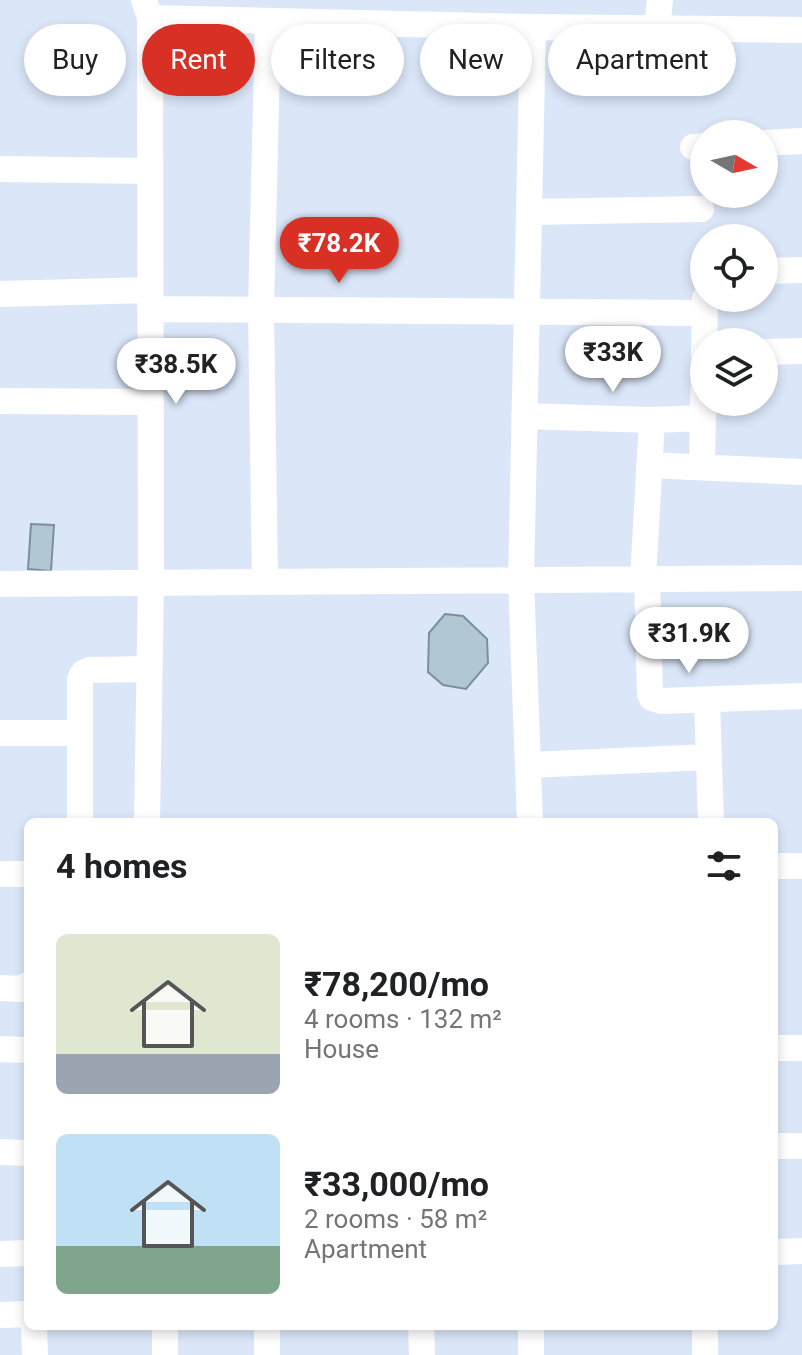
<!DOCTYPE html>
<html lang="en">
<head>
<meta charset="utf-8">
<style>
  body { margin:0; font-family:Roboto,sans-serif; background:#f6f6f6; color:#202124; height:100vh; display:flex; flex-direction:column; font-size:30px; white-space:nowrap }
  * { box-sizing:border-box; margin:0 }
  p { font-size:26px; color:#757577 }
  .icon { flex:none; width:44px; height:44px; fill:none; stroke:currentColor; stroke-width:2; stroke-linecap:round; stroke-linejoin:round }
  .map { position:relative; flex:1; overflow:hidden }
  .drawer { position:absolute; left:24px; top:818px; width:754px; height:512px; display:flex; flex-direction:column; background:#fff; border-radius:12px; box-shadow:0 4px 12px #0003 }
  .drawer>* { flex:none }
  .top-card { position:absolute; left:24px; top:24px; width:754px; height:72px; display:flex; gap:16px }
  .needle { width:52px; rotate:99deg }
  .fabs { position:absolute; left:690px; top:120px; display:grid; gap:16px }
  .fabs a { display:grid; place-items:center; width:88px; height:88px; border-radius:50%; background:#fff; box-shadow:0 4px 12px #0003; font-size:40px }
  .price { position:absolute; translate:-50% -68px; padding:0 18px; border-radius:28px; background:#fff; color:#222; font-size:26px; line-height:52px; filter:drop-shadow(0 2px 4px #0008) }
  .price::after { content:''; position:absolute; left:50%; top:48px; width:24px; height:18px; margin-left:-12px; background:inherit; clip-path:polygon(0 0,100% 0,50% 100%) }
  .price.selected { background:#d93025; color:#fff }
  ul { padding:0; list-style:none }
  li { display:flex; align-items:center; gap:24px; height:200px; padding:0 32px }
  li span { display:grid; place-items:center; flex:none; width:224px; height:160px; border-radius:12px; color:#555 }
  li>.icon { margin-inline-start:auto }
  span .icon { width:96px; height:96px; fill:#fffc; stroke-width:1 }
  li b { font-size:34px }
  h2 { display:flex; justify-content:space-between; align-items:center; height:96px; padding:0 32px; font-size:34px }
  .pill { padding:0 28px; border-radius:36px; background:#fff; box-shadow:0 4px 12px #0003; font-size:28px; line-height:72px }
  .pill.selected { background:#d93025; color:#fff }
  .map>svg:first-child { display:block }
  .building { fill:#b1c7d2; stroke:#7b909a; stroke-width:2 }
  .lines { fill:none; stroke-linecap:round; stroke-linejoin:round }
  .minor { stroke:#fff; stroke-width:26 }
</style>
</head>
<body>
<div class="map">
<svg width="802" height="1355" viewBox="0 0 802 1355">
  <rect width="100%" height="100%" fill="#dbe7f9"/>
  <path class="building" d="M31 524 54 525 51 571 28 569Z
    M445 614 463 616 487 639 488 663 466 689 443 685 428 672 429 633Z"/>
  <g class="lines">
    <path class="minor" d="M144 0 150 18 151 582 147 822
      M150 18 533 27 802 30
      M657 29 660 0
      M764 143 802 141
      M693 147 704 146
      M0 169 150 171
      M529 212 701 209
      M764 271 802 270
      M0 294 150 290
      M150 309 704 313
      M764 352 802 351
      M0 401 151 402
      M524 416 652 420 702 418
      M649 465 802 472
      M702 467 705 298
      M643 579 652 420
      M647 579 650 694 652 698 662 701 802 696
      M265 582 261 310 268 21
      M0 584 802 578
      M707 700 711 822
      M0 733H80
      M528 765 709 757
      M80 822V679L83 673 90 670 149 669
      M530 822 521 580 533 27
      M774 866H802
      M0 874H28
      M0 988 20 989 28 985
      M774 1048H802
      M0 1049 28 1050
      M774 1146H802
      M0 1152 28 1153
      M774 1252 802 1251
      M0 1254 28 1253
      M0 1315 28 1314
      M34 1326 35 1355
      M165 1326V1355
      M267 1326V1355
      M421 1326 422 1355
      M531 1355V1326
      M705 1355V1326"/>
  </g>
</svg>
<div class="fabs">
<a><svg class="needle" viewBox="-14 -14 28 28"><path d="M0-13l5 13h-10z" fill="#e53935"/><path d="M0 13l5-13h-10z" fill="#757577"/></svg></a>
<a><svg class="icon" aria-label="locate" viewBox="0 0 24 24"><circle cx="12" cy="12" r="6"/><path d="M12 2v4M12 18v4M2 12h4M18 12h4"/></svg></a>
<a><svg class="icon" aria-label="layers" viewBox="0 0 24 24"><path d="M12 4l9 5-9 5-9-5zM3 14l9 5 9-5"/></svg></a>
</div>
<b class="price selected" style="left:339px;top:285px">₹78.2K</b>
<b class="price" style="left:613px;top:394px">₹33K</b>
<b class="price" style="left:176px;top:406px">₹38.5K</b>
<b class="price" style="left:689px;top:675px">₹31.9K</b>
<div class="top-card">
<a class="pill">Buy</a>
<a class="pill selected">Rent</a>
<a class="pill">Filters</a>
<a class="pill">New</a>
<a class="pill">Apartment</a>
</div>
<section class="drawer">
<h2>4 homes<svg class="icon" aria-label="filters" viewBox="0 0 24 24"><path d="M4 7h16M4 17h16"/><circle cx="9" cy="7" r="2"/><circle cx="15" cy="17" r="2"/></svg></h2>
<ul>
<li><span style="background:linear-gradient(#dfe7d0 75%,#9aa5b1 0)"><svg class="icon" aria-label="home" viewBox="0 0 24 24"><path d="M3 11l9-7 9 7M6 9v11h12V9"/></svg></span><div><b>₹78,200/mo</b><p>4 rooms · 132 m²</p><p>House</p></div></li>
<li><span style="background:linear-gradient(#bfe0f5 70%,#7fa58c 0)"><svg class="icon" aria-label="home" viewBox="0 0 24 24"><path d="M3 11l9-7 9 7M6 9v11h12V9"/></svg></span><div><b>₹33,000/mo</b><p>2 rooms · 58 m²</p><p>Apartment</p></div></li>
</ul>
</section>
</div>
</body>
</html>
